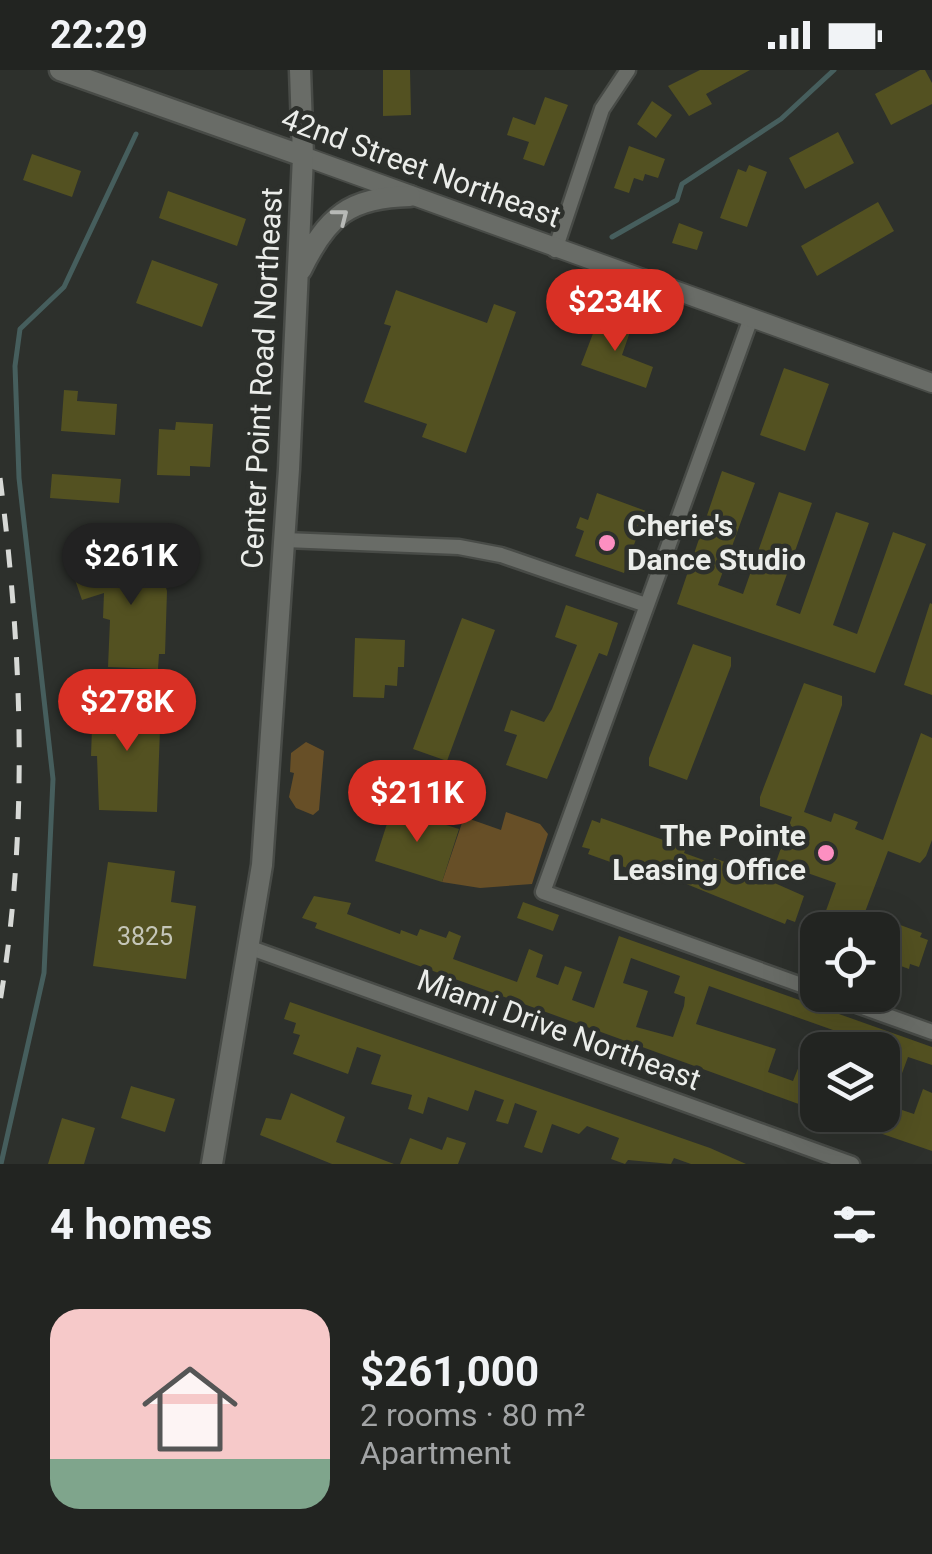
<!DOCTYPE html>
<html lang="en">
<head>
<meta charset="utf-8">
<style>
  body { margin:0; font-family:Roboto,sans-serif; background:#2e302e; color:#f1f3f6; height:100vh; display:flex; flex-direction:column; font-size:38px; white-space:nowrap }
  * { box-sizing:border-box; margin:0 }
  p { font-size:32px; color:#a2a4a5 }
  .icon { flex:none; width:55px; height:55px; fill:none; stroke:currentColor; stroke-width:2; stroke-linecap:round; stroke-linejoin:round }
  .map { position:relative; height:1094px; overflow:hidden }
  .drawer { display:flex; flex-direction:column; background:#222421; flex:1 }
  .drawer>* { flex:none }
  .tools { position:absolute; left:800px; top:842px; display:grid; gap:20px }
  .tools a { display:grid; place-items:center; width:100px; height:100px; border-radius:20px; background:#222421; box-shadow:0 10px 40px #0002,0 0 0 2px #3f413f; font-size:50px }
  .price { position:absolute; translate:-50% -85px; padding:0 22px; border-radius:35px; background:#d93025; color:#fff; font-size:32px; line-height:65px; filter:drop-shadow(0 2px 5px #0008) }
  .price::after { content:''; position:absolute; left:50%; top:60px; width:30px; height:22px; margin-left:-15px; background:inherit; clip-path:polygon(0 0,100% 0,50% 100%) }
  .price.active { background:#222; color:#fff }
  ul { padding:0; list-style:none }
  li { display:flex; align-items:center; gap:30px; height:250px; padding:0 50px }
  li span { display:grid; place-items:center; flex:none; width:280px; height:200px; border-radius:30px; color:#555 }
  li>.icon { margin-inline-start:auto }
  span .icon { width:120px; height:120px; fill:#fffc; stroke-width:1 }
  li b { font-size:42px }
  h2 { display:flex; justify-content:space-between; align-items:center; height:120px; padding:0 50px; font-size:42px }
  .status { display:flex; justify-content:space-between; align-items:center; height:70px; padding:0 50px; background:#222421; direction:ltr }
  .status svg { height:28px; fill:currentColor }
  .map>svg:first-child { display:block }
  .green { fill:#674f27 }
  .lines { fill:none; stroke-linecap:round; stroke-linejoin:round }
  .stream { stroke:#465e5d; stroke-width:5 }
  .building { fill:#535121; fill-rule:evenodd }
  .minor-casing { stroke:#484b47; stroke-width:19 }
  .tertiary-casing { stroke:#484b47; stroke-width:22 }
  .secondary-casing { stroke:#484b47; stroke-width:25 }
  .minor { stroke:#696c67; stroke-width:14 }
  .tertiary { stroke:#696c67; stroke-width:18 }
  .secondary { stroke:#696c67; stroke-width:20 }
  .rail { stroke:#d7d9d6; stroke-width:5; stroke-dasharray:18 18; stroke-linecap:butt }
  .oneway { stroke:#b7b9b6 }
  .poi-dot { fill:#fc8fc1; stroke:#2d302c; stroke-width:4 }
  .labels { text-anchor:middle; stroke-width:9; stroke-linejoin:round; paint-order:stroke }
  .number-label { font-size:25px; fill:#c5c6b8 }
  .street-label { font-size:30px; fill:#ebedea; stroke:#2d302c }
  .poi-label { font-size:30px; font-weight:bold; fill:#ebedea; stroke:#2d302c; text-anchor:start }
</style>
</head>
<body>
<div class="status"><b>22:29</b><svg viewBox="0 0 49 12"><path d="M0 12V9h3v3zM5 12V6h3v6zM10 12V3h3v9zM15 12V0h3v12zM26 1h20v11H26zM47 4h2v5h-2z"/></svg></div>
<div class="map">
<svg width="932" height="1094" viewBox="0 0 932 1094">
  <rect width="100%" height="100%" fill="#2d302c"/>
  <path class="green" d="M306 672 324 681 319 740 313 745 296 738 289 727 294 703 290 702 291 683Z
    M506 742 540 754 548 764 532 814 480 818 442 812 464 747 501 760Z"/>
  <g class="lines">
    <path class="stream" d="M612 167 677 130 682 114 781 49 834 0
      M1 1094 44 903 53 709 19 408 15 296 20 259 64 217 136 64"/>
  </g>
  <path class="building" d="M383 0H410L411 45 383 46Z
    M700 0H750L706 24 712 34 689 46 668 16Z
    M920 0H925L932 13V34L891 55 875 24Z
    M545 27 568 35 544 96 523 89 529 72 507 65 513 47 535 55Z
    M652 31 672 45 656 68 637 54Z
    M838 62 854 93 805 119 789 88Z
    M629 76 665 89 658 108 645 104 643 111 634 108 629 123 614 118Z
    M32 84 81 101 72 127 23 110Z
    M749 95 767 102 747 157 720 148 738 99 746 102Z
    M168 121 246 149 237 176 159 148Z
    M878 132 894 161 817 206 801 176Z
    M679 153 703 162 697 180 672 173Z
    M152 190 218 214 202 257 136 233Z
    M396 220 487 253 494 234 516 242 466 383 422 367 427 354 364 332 391 256 384 254Z
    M600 245 617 257 619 252 632 256 622 285 653 297 646 318 581 295Z
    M784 298 829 314 805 381 760 365Z
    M64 320 78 321 77 331 117 334 115 365 61 361Z
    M176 352 213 354 210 397 190 396V406L157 405 159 359 175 360Z
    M722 401 755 413 718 515 743 524 779 422 812 433 776 535 800 544 836 442 869 453 833 555 857 564 893 462 926 474 875 603 677 534Z
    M52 404 121 409 119 433 50 428Z
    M597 423 646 441 624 503 575 486 584 461 576 458 580 447 588 450Z
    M154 479 167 521 165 584H159L158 599 108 597 110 550 103 548 104 523 82 530 73 504Z
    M930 533 932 534V625L904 615Z
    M566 535 618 553 607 586 599 583 547 709 506 695 517 665 504 661 511 640 544 652 552 639 577 575 555 567Z
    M462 548 495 560 447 691 413 679Z
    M355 568 405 570 404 597H398L397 616 385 615 384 628 353 627Z
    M693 574 731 587V596L687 710 649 696V688Z
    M804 613 842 626V635L804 742 831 752 834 743 858 752 855 759 883 770 921 663 932 668V770L926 786 920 793 888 781 865 842 922 863 920 867 928 870 919 897 910 894 909 899 882 889V860H819L836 813 776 792 792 747 760 736V727Z
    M93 629 161 631 157 742 99 740 97 686H91Z
    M392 738 459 759 442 812 375 791Z
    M601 748 686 778 684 783 712 793 714 788 736 796 804 826 795 852 787 849 785 854 674 809 672 814 588 784 590 779 582 777 592 750 600 753Z
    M108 792 175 801 171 832 196 836 186 909 93 896Z
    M314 826 351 833 347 844 400 864 401 860 417 866 420 859 446 868 449 861 461 866 453 889 517 912 529 879 543 885 536 907 558 915 565 896 582 902 572 930 594 938 619 866 932 977V995L908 987 890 1036 914 1044 923 1019 932 1023V1081L833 1047 882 1045V1006L892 981 709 916 696 954 776 979 768 1002 793 1011 801 991 817 997 809 1017 818 1020V1041L315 858 317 853 302 848ZM631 888 680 906 674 923 685 927 684 936 673 967 636 957 648 921 623 913Z
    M523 832 559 845 553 861 517 848Z
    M290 932 710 1078 746 1094H691L674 1088 671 1094 628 1090 625 1094 611 1089 619 1068 587 1056 579 1064 552 1054 542 1083 524 1077 537 1041 515 1033 508 1054 496 1051 504 1030 475 1020 468 1041 428 1027 423 1044 408 1039 412 1025 371 1014 381 985 357 977 348 1004 293 984 300 965 293 963 296 953 284 949Z
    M131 1016 175 1029 165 1062 121 1048Z
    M291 1023 345 1047 336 1072 394 1094H332L260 1065 266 1048 281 1050Z
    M62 1048 95 1058 84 1094H48Z
    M447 1067 466 1073 458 1094H400L410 1068 442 1080Z"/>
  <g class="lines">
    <defs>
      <path id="minor" d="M555 180 602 39 628 0
        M751 248 543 822 818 921
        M285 470 459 477 501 485 646 535
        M248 877 852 1094
        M829 925 932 962"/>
      <path id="tertiary" d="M303 86 932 313"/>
      <path id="secondary" d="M60 0 303 86
        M301 200C327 146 350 127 410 126
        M212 1094 262 795 289 399 303 86 300 0"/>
    </defs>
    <use href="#minor" class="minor-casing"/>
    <use href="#tertiary" class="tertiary-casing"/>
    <use href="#secondary" class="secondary-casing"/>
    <use href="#minor" class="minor"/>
    <use href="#tertiary" class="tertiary"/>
    <use href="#secondary" class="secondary"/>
    <path class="rail" d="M0 408C22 580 29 760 0 932"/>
  </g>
  <defs><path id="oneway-chevron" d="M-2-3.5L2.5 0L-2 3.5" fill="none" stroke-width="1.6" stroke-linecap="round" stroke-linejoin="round" transform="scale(2.5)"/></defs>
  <use class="oneway" href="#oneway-chevron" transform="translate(341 146) rotate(-38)"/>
  <g class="poi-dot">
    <circle cx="607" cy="473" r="10"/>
    <circle cx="826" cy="783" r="10"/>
  </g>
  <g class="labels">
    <g class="number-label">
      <text x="145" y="875">3825</text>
    </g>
    <g class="street-label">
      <text transform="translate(421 98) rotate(20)" y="10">42nd Street Northeast</text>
      <text transform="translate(262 308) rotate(-87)" y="10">Center Point Road Northeast</text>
      <text transform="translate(559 960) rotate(20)" y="10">Miami Drive Northeast</text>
    </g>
    <g class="poi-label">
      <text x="627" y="466">Cherie's<tspan x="627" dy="34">Dance Studio</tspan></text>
      <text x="806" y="776" text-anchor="end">The Pointe<tspan x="806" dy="34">Leasing Office</tspan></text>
    </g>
  </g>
</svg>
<div class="tools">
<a><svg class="icon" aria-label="locate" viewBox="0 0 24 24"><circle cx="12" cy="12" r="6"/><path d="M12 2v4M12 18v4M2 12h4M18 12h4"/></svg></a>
<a><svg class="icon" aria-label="layers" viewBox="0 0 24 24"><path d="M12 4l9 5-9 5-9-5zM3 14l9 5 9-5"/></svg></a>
</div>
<b class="price" style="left:615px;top:284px">$234K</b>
<b class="price active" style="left:131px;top:538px">$261K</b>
<b class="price" style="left:127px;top:684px">$278K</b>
<b class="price" style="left:417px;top:775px">$211K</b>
</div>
<section class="drawer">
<h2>4 homes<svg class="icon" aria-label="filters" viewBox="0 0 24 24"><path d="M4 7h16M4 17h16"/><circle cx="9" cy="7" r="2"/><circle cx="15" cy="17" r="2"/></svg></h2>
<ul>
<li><span style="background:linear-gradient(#f6c9c9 75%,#7fa58c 0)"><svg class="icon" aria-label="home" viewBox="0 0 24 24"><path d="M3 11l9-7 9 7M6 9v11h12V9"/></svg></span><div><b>$261,000</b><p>2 rooms · 80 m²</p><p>Apartment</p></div></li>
</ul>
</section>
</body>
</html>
